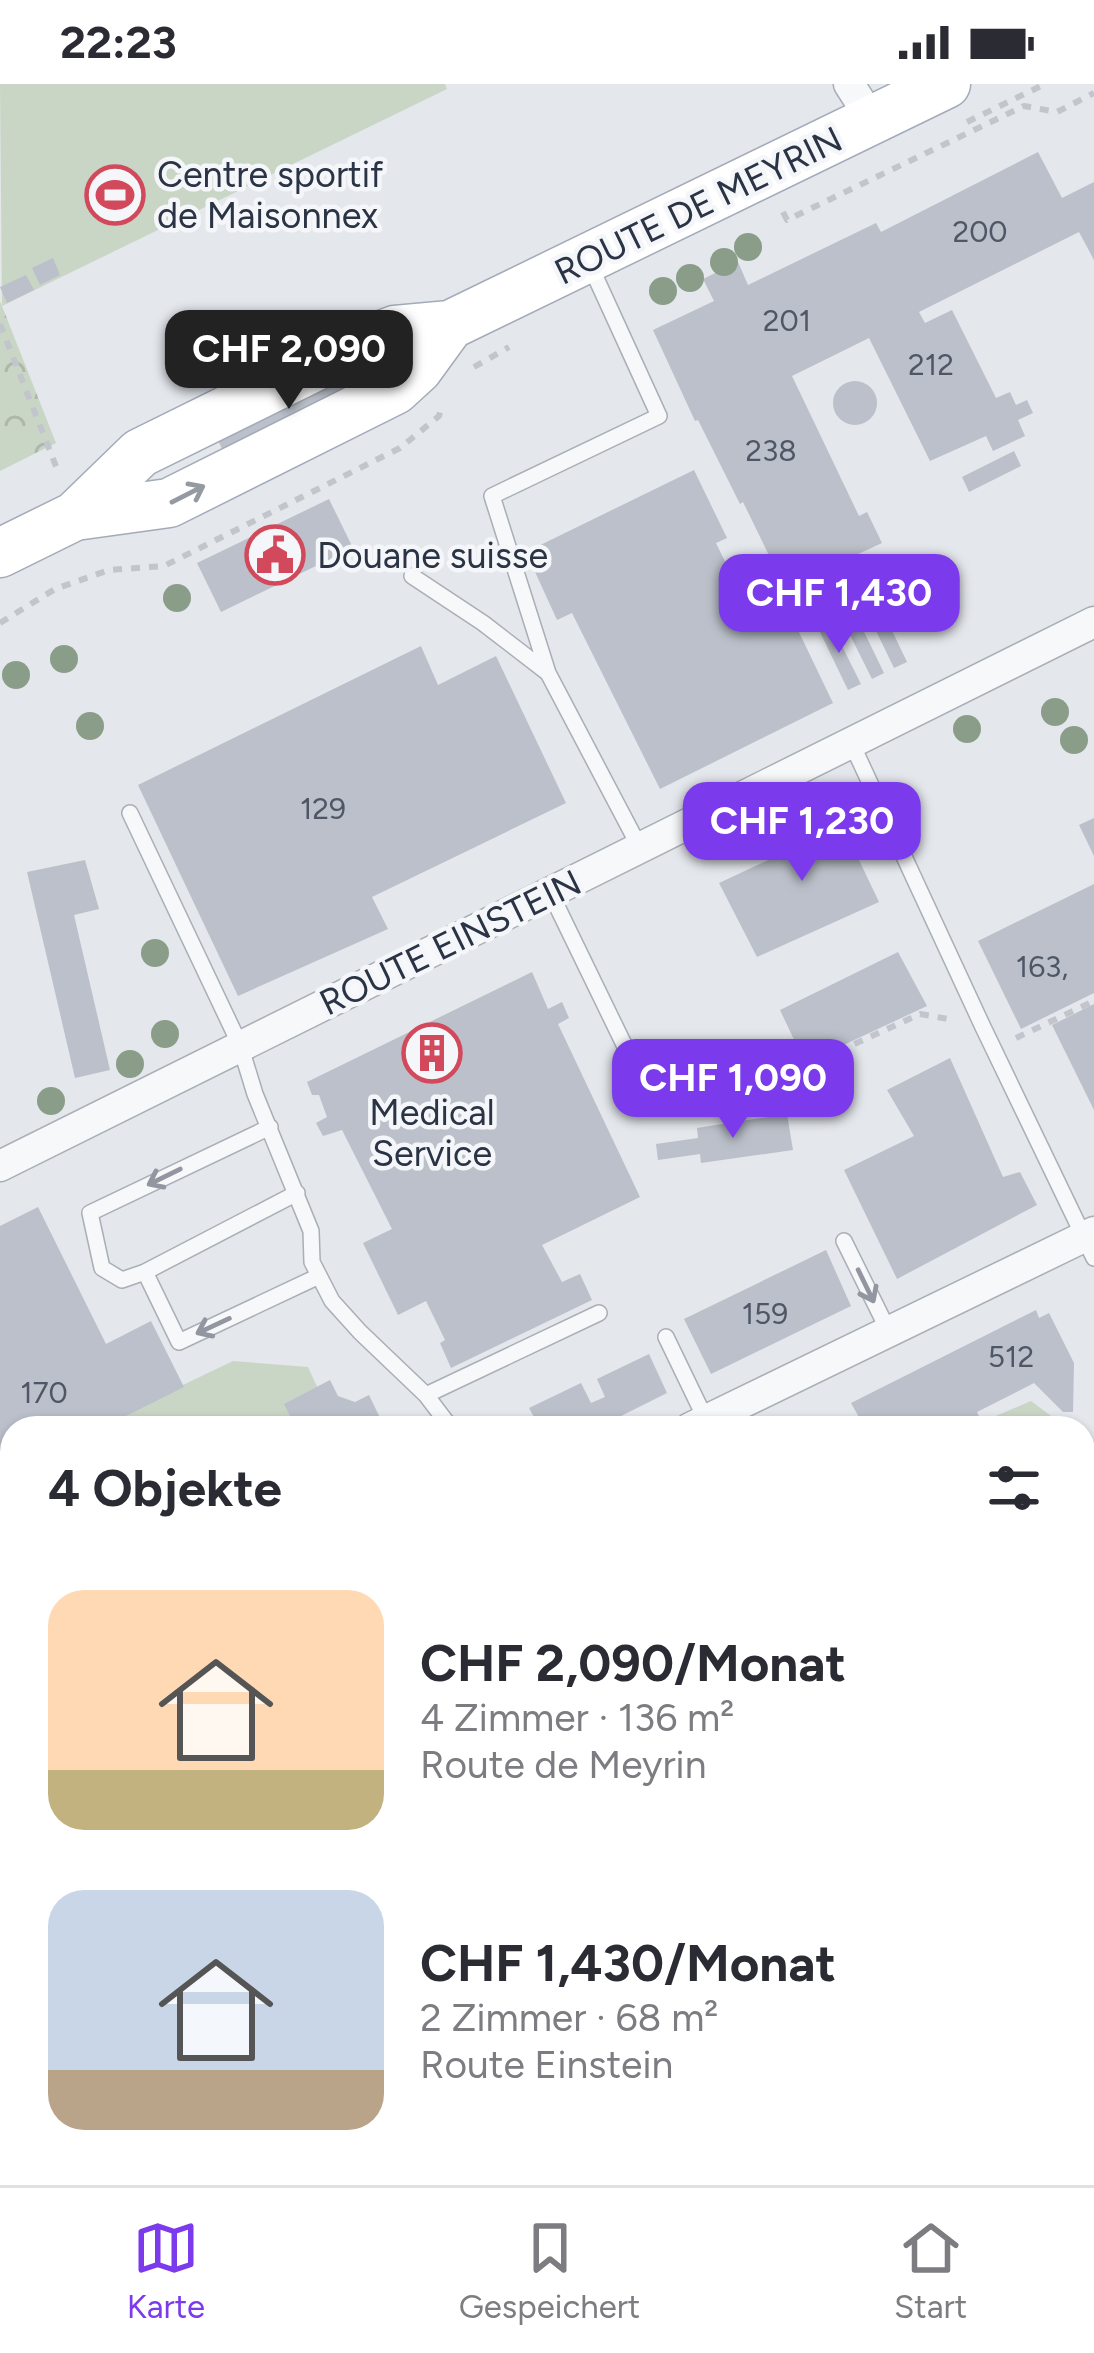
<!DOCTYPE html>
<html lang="de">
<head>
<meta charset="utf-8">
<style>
  body { margin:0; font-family:Figtree,sans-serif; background:#f7f7f7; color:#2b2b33; height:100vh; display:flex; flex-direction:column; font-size:45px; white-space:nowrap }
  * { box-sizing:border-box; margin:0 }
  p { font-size:39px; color:#7c7c81 }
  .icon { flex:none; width:66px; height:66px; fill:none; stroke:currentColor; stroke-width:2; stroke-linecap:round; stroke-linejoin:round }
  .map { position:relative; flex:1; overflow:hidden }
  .sheet { position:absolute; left:0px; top:1332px; width:1095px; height:771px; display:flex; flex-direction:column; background:#fff; border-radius:36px 36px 0 0; box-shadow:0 3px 9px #0004 }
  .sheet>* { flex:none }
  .price { position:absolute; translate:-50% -102px; padding:0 27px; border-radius:24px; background:#7c3aed; color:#fff; font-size:39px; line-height:78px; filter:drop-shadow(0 3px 6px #0008) }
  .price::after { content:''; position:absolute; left:50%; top:72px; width:36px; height:27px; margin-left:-18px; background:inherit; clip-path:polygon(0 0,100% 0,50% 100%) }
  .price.selected { background:#222; color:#fff }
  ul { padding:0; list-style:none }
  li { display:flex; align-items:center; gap:36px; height:300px; padding:0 48px }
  li span { display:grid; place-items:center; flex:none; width:336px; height:240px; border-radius:36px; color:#555 }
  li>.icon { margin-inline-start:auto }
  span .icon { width:144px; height:144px; fill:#fffc; stroke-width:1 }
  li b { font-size:51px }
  h2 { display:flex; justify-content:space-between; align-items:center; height:144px; padding:0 48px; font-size:51px }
  .status { display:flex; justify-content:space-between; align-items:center; height:84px; padding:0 60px; background:#fff; direction:ltr }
  .status svg { height:33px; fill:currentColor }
  .tabs { display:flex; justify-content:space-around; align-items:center; height:168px; border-top:3px solid #e1e1e2; background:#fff; font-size:33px; color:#7c7c81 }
  .tabs a { display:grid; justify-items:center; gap:6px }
  .tabs .selected { color:#7c3aed }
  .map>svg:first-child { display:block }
  .grass { fill:#c9d6c5 }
  .forest { fill:url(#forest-crowns) }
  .building { fill:#bbc0ca }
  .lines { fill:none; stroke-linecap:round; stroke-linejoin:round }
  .lane-casing { stroke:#a9aeb7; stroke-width:18 }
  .street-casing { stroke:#a9aeb7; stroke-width:33 }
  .primary-casing { stroke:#a3abb8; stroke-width:51 }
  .path { stroke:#c2c5cb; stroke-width:6; stroke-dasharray:9 9; stroke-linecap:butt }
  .lane { stroke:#f7f8fa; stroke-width:15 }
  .street { stroke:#f7f8fa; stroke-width:30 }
  .primary { stroke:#fff; stroke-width:48 }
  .tree { fill:#899d89 }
  .oneway { stroke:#959aa2 }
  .oneway2 { stroke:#9196a0 }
  .labels { text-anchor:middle; stroke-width:9; stroke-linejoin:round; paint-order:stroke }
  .number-label { font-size:30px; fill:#4f5766 }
  .poi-label { font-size:36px; fill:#2b3445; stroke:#f4f6f9; text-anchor:start }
  .street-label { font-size:36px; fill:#2b3445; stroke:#f4f6f9 }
</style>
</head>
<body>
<div class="status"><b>22:23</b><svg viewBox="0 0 49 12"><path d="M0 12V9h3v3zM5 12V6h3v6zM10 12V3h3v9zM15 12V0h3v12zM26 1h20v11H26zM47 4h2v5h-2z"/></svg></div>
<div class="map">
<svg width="1094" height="2101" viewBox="0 0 1094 2101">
  <defs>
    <pattern id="forest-crowns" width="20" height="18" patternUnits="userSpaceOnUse" patternTransform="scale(3)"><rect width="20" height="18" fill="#c9d6c5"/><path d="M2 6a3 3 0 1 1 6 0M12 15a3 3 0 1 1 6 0" fill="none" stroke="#adb8ab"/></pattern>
  </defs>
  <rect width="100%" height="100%" fill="#e4e7ec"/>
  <path class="grass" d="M0 0H445L447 5 2 222Z
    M233 1277 308 1283 336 1344H116L112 1335Z
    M1031 1317 1067 1344H968Z
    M1083 1356 1094 1364V1621L1083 1620Z
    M1094 1817V1954L1083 1950V1825Z
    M0 1889 12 1917V2034L0 2005Z
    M312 2091H516L523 2101H317Z
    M681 2091H776L783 2101H667Z"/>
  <path class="forest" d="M0 217 56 359 0 387Z"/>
  <path class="building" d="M1038 68 1062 114 1094 98V176L1079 148 919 228 925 239 952 226 996 314 1010 308 1016 321 1027 316 1033 329 1018 336 1025 352 993 367 986 352 930 377 869 254 792 292 859 432 867 428 882 459 785 504 743 418 740 420 698 336 695 337 653 246 714 217 703 195 738 178 748 201 876 139 881 148Z
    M53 174 60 191 40 201 32 184Z
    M26 191 34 206 7 219 0 203Z
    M353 273 371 311 232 385 209 338Z
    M833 319a22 22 0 1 1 44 0a22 22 0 1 1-44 0Z
    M1014 367 1021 382 969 408 962 393Z
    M694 386 727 454 716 459 740 508 772 492 833 619 660 705 572 529 557 536 526 468Z
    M329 415 353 464 221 528 197 479Z
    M877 515 907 578 894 584 864 522Z
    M854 527 884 589 872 595 841 533Z
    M830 538 861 600 848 606 818 544Z
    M421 562 438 601 496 572 566 719 372 813 388 845 238 912 138 701Z
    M836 712 856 755 850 757 879 818 757 873 719 799 811 756 800 731Z
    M1094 734V772L1079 741Z
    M85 776 99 825 74 831 110 986 75 994 27 788Z
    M1094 800V909L1021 945 978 857Z
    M898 868 927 922 805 979 780 926Z
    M532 888 548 925 562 918 569 934 558 940 640 1113 542 1161 562 1198 580 1190 592 1216 451 1284 440 1259 445 1256 426 1217 398 1231 363 1159 392 1145 342 1046 323 1052 316 1039 327 1033 319 1011H312L307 998Z
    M1094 920V1026L1052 941Z
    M950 974 1003 1093 1020 1088 1037 1121 897 1195 844 1086 914 1052 887 1006Z
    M787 1030 793 1066 701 1079 700 1070 658 1076 656 1060 698 1054 697 1044Z
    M38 1123 106 1260 151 1237 184 1303 102 1344H12V1503L0 1509V1142Z
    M826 1166 851 1222 711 1290 684 1235Z
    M1036 1226 1039 1234 1049 1229 1074 1279 1073 1328H1063L1034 1299 977 1328 981 1337 968 1344H865L851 1319Z
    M649 1270 667 1309 597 1344H540L529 1324 581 1299 591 1319 605 1313 597 1295Z
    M330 1296 338 1312 355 1318 369 1311 385 1344H296L284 1320Z
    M12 1718V1790L0 1763V1723Z
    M1094 1738V1817L1083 1825V1746Z
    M0 2029 9 2052 12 2051V2091H53L44 2101H0Z
    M1088 2085 1094 2094V2101H1067Z
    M141 2091H302L306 2101H146Z
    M584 2091H681L667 2101H571Z
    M916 2091H952L939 2101H923Z"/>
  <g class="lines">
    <defs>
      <path id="lane" d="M412 492 483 539 548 589 640 764
        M548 589 492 412 659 332 590 181
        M851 658 982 941 1094 1174
        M130 729 240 961 255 1010 311 1147 312 1178 332 1217 360 1248 426 1311 451 1344
        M550 808 649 1012 767 997
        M297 1109 145 1188 179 1258 319 1192
        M844 1157 889 1248
        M145 1188 122 1196 102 1184 90 1129 270 1043
        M666 1253 706 1336
        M426 1311 599 1229
        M0 1563 6 1561 12 1568
        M1083 1969 1094 1975
        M1083 2071 1094 2070
        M540 2101 553 2091
        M1032 2101 1049 2091"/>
      <path id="street" d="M849 0 872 36
        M0 1082 1094 538
        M690 1344 1094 1148
        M0 1685 12 1679
        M0 1829 12 1855
        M119 2091 124 2101
        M863 2091 868 2101"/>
      <path id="primary" d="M75 432 140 369 369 256 395 246 450 241 946 0
        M0 469 75 432 169 419 395 306 418 285 450 241"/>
    </defs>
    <use href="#lane" class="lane-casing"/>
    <use href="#street" class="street-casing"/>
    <use href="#primary" class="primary-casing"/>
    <path class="path" d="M967 38 1045 0
      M783 128 787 136 1024 22 1057 28 1094 9
      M0 240 59 390
      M474 283 509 263
      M0 539 55 505 109 486 164 482 400 364 439 332 442 320
      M1016 954 1094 917
      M789 990 920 930 954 936"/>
    <use href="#lane" class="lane"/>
    <use href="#street" class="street"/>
    <use href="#primary" class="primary"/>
  </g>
  <g class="tree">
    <circle cx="748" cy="163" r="14"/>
    <circle cx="724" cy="178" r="14"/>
    <circle cx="690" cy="194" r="14"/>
    <circle cx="663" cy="207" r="14"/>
    <circle cx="177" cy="514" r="14"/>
    <circle cx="64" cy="575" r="14"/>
    <circle cx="16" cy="591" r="14"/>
    <circle cx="1055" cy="628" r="14"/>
    <circle cx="90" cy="642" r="14"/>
    <circle cx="967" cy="645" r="14"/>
    <circle cx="1074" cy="656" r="14"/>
    <circle cx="155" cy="869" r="14"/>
    <circle cx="165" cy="950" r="14"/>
    <circle cx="130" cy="980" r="14"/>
    <circle cx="51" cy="1017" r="14"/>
  </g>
  <defs><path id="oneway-shaft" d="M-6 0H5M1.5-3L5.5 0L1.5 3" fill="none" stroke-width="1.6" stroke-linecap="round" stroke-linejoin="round" transform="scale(3)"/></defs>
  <use class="oneway" href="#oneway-shaft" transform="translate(188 410) rotate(-27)"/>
  <g class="oneway2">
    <use href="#oneway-shaft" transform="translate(164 1093) rotate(154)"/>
    <use href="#oneway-shaft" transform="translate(866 1202) rotate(64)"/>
    <use href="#oneway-shaft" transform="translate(213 1242) rotate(155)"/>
  </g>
  <defs>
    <symbol id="stadium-ring" viewBox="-11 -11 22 22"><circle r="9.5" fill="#f4f6f9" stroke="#d1495b" stroke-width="1.5"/><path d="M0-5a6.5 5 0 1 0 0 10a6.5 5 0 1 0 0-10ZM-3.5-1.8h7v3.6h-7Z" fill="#d1495b"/></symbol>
    <symbol id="civic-ring" viewBox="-11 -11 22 22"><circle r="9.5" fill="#f4f6f9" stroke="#d1495b" stroke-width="1.5"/><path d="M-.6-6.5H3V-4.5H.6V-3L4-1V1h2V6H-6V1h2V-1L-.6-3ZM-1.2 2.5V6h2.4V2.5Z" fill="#d1495b"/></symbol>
    <symbol id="building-ring" viewBox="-11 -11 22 22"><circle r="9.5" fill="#f4f6f9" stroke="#d1495b" stroke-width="1.5"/><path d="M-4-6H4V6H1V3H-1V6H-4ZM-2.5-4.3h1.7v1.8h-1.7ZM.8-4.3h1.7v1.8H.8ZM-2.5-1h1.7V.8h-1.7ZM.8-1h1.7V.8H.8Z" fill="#d1495b"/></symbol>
  </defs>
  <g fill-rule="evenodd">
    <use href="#stadium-ring" x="82" y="78" width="66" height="66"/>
    <use href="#civic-ring" x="242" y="438" width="66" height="66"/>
    <use href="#building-ring" x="399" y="936" width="66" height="66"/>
  </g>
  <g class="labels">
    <g class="number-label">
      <text x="980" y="158">200</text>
      <text x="787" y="247">201</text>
      <text x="931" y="291">212</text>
      <text x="771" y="377">238</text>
      <text x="323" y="735">129</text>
      <text x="1042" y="893">163,</text>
      <text x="765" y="1240">159</text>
      <text x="1011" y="1283">512</text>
      <text x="44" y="1319">170</text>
    </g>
    <g class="poi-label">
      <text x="157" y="103">Centre sportif<tspan x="157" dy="41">de Maisonnex</tspan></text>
      <text x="317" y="484">Douane suisse</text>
      <text x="432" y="1041" text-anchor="middle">Medical<tspan x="432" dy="41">Service</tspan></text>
    </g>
    <g class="street-label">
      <text transform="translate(698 121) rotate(-26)" y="13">ROUTE DE MEYRIN</text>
      <text transform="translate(450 858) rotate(-26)" y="13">ROUTE EINSTEIN</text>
    </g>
  </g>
</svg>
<b class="price selected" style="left:289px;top:328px">CHF 2,090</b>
<b class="price" style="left:839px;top:572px">CHF 1,430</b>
<b class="price" style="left:802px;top:800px">CHF 1,230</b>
<b class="price" style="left:733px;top:1057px">CHF 1,090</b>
<section class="sheet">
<h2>4 Objekte<svg class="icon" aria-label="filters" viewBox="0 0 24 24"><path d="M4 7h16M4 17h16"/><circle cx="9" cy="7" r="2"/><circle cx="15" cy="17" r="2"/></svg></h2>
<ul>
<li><span style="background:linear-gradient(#ffd9b3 75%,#c2b280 0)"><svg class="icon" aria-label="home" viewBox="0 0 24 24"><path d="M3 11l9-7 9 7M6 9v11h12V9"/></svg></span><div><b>CHF 2,090/Monat</b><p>4 Zimmer · 136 m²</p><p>Route de Meyrin</p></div></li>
<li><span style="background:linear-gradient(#c9d6e8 75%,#b9a48a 0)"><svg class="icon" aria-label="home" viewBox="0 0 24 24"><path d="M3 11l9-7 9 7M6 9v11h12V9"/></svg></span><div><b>CHF 1,430/Monat</b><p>2 Zimmer · 68 m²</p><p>Route Einstein</p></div></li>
</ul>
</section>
</div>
<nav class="tabs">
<a class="selected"><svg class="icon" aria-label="map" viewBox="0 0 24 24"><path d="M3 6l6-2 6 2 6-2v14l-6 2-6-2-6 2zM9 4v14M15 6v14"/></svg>Karte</a>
<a><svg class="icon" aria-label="saved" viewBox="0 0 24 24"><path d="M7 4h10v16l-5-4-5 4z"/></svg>Gespeichert</a>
<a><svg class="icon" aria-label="home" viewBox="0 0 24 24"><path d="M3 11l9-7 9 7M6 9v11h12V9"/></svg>Start</a>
</nav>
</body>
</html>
